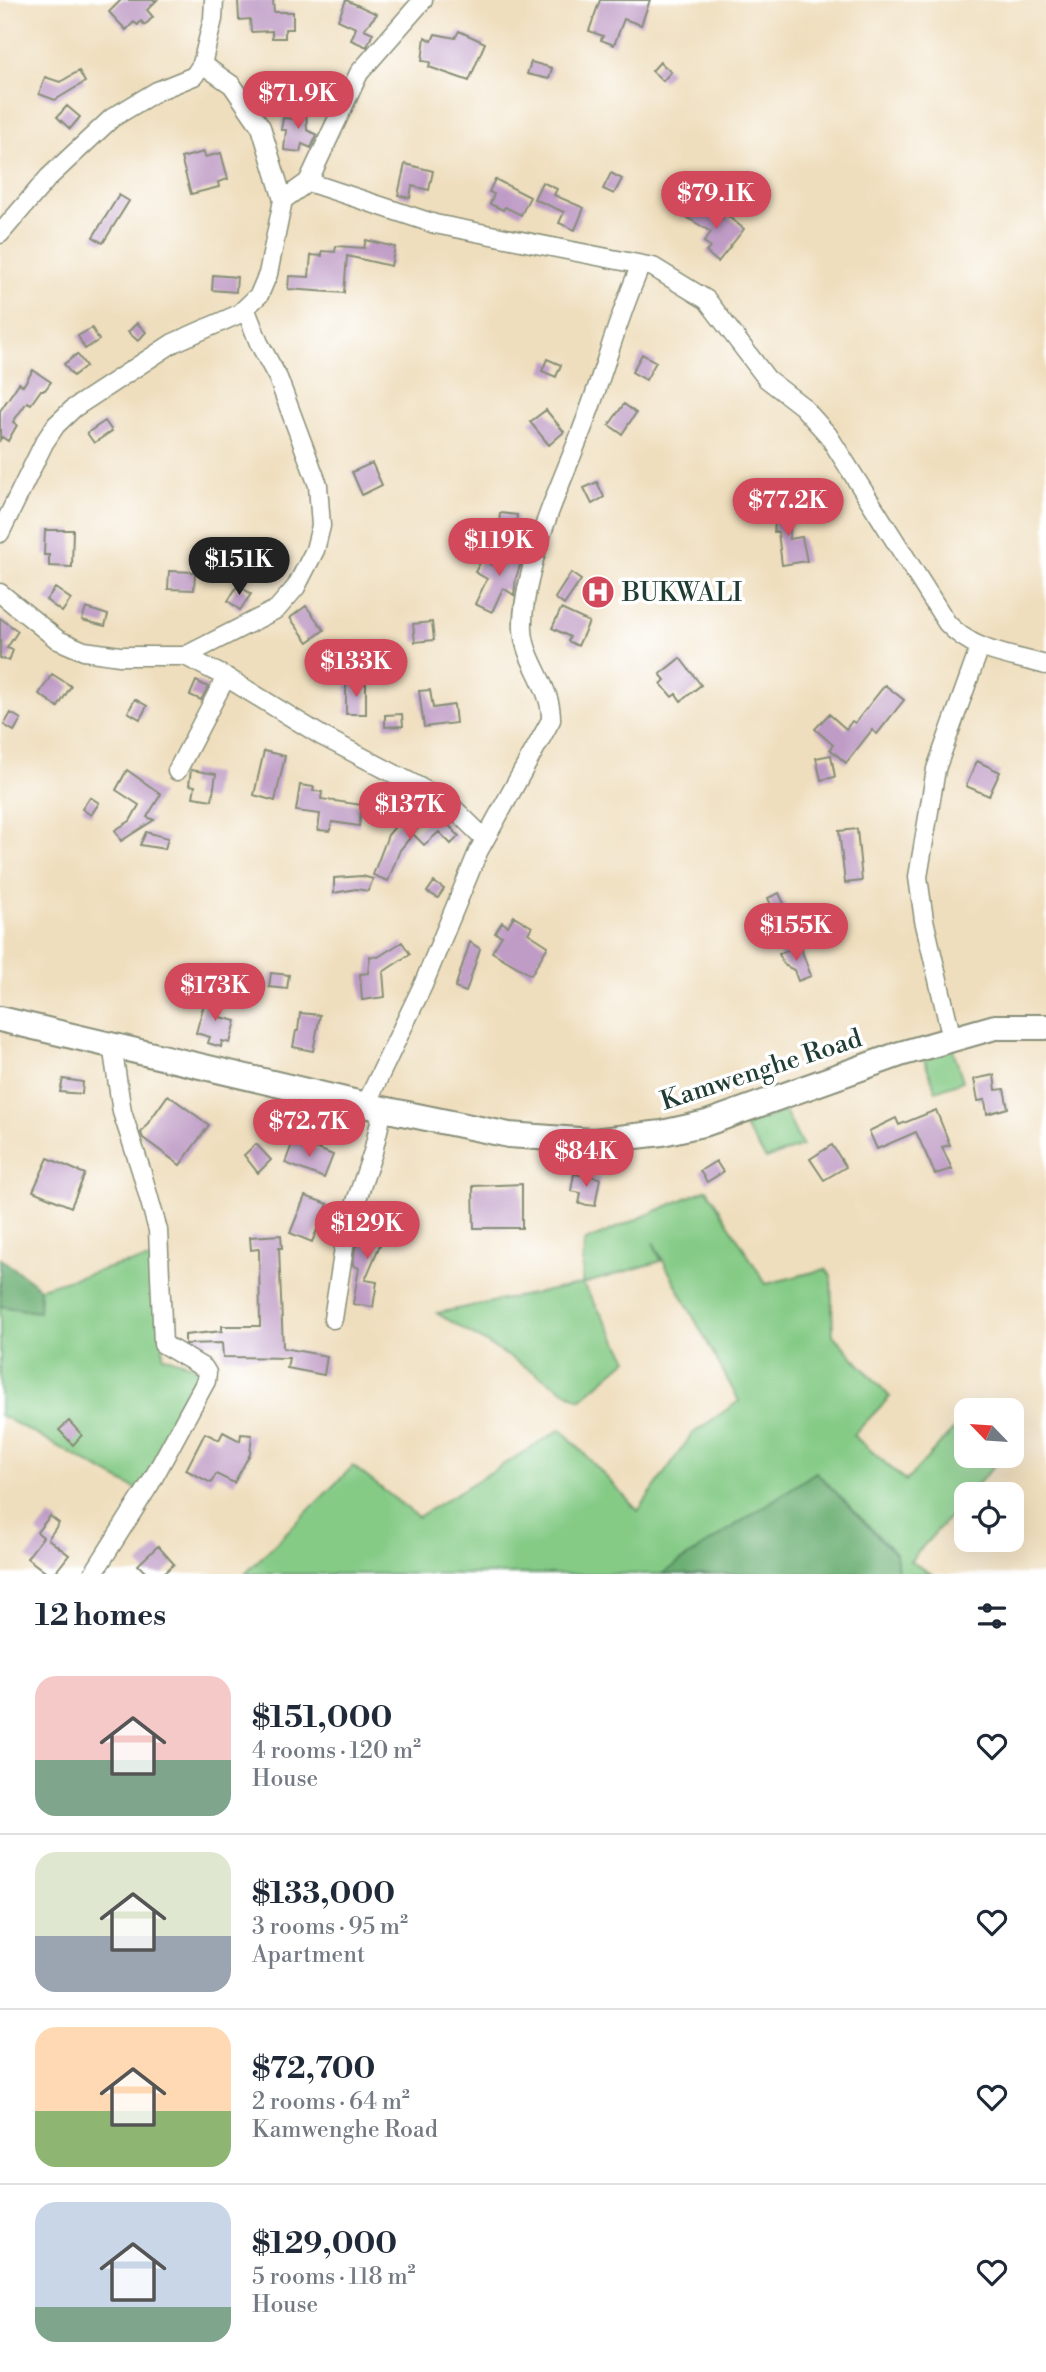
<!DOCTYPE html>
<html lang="en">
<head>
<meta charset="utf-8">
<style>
  body { margin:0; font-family:"Libre Bodoni",serif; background:#f2f2f3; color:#1f2937; height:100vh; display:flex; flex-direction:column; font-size:26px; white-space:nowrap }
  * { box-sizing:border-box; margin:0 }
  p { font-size:23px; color:#747a83 }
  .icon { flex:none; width:38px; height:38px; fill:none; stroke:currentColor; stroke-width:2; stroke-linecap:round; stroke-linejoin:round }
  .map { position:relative; height:1574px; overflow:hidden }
  .side { display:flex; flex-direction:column; background:#fff; flex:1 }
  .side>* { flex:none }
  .needle { width:46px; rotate:295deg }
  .tools { position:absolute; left:954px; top:1398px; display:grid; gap:14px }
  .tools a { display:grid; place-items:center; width:70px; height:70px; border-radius:14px; background:#fff; box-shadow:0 7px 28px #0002; font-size:35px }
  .price { position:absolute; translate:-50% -60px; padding:0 16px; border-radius:24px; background:#d1495b; color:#fff; font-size:23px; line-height:46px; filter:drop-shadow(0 2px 4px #0008) }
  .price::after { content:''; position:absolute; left:50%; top:42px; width:21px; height:16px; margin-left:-10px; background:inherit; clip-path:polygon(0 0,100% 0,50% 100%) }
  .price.on { background:#222; color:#fff }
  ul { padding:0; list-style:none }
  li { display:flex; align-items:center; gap:21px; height:175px; padding:0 35px }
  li+li { border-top:2px solid #e0e1e3 }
  li span { display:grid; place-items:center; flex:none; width:196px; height:140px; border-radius:21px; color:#555 }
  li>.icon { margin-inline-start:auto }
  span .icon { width:84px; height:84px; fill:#fffc; stroke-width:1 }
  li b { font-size:30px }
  h2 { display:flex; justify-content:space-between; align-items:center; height:84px; padding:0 35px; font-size:30px }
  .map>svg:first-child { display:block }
  .green { fill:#85cb86; stroke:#52845d; stroke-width:2 }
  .forest { fill:#6caf73; stroke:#467654; stroke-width:2 }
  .building { fill:#bf9cc6 }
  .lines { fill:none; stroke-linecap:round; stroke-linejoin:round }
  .minor-casing { stroke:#878e78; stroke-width:21 }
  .secondary-casing { stroke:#878e78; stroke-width:28 }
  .minor { stroke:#fff; stroke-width:18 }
  .secondary { stroke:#fff; stroke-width:24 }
  .labels { text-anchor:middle; stroke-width:7; stroke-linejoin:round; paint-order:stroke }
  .poi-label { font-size:26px; fill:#1f3d34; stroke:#fff; text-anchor:start }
  .street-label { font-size:26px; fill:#1f3d34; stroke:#fff }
</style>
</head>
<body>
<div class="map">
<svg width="1046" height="1574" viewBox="0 0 1046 1574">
  <rect width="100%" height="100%" fill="#fff"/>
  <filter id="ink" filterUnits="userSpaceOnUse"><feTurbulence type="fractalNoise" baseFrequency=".0143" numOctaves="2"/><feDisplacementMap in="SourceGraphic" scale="14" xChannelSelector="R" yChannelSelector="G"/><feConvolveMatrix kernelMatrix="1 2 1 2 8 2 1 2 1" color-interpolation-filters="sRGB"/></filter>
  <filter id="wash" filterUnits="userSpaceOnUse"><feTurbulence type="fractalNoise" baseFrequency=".00686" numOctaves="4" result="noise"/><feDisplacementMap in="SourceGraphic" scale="28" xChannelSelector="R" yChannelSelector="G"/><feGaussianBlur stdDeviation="1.57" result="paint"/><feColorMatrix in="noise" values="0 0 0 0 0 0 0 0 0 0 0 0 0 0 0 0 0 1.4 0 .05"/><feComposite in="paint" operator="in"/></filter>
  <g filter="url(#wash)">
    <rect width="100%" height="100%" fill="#efdebd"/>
    <path class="green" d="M952 1046 963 1081 936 1091 923 1056Z
      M785 1111 802 1146 766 1159 744 1126Z
      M707 1189 766 1284 826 1269 831 1276 833 1335 890 1397 853 1435 906 1481 953 1430 966 1442V1456H981L993 1467 969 1494H966V1498L910 1561 932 1574H898L896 1554 816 1472 662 1574H245L353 1466 418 1517 561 1429 638 1511 692 1434 739 1401 653 1242 661 1261 583 1284 628 1359 580 1400 437 1313 582 1284 584 1242Z
      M164 1257 163 1356 191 1365 202 1373 141 1492 0 1415V1306L39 1312 40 1288 119 1265Z"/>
    <path class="forest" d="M0 1258 40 1288 39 1312 0 1306Z
      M816 1472 896 1555 898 1574H662Z"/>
    <g id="blocks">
      <path class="building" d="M121 0H157L147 10 153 17 145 25 141 21 138 25 134 22 126 30 109 12Z
        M238 0H273L274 12H293V29H285V38H272V31L251 32 250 19 239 20Z
        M346 0 377 14 364 29 373 33 367 47 351 40 356 28 338 20Z
        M600 0H650L641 25 624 19 614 45 601 40 603 36 589 31Z
        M459 31 485 43 469 81 429 67 430 62 422 61 425 37 432 41 435 34 455 38Z
        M531 62 552 68 549 79 527 74Z
        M660 62 671 72 663 81 652 71Z
        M79 71 85 82 55 100 39 94 45 77 60 82Z
        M295 104H306L307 130 317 135 311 148 302 144 300 152 284 150 286 130H281L283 118 295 119Z
        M67 106 80 117 70 129 57 117Z
        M204 152 205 157 221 153 228 179 218 182 219 187 191 194 181 158Z
        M405 164 433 171 429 190 412 186 410 198 398 195Z
        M611 173 622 179 614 194 603 189Z
        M495 179 530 197 521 215 505 207 503 210 490 204 494 194 489 192Z
        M542 182 557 189 554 195 584 208 575 230 559 223 564 212 534 199Z
        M119 195 129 201 103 243 93 237Z
        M690 203 720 221 725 214 744 229 718 262 706 252 711 247 704 242 711 232 683 215Z
        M366 240 395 247 391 266 347 256 344 293 288 289 289 276 309 277 311 255 322 256V251L335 252 336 246 364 248Z
        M213 275 237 277 236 292 212 290Z
        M137 323 146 332 138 341 128 332Z
        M92 328 99 340 85 349 78 336Z
        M77 354 86 366 73 376 64 364Z
        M642 354 656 362 646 380 632 372Z
        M547 359 561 365 556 377 542 371Z
        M33 370 51 382 45 390H41L31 404 27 402 13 422 17 425 8 441 2 437 0 440V411L19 383 23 386Z
        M624 404 636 413 622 434 609 425Z
        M546 410 564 432 549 445 530 422Z
        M105 421 112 431 94 443 87 433Z
        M372 463 382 485 362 495 352 472Z
        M597 482 604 497 592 504 584 488Z
        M777 504 792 506 789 539 802 537 807 561 782 565 778 532H774Z
        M500 513 517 515 515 539 498 537Z
        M45 530H73L72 567 49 566V555H44Z
        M513 544 525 551 516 578 514 595 503 588 492 612 475 604 487 579 475 572 482 559 498 568Z
        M169 571 195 572 194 590 168 589Z
        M571 573 581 580 564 605 555 598Z
        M238 585 251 594 240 610 228 601Z
        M55 588 71 599 62 612 46 600Z
        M306 606 324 630 308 642 290 618Z
        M86 608 108 615 105 626 82 620Z
        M561 609 589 622 578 646 568 641 570 637 552 628Z
        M0 618 18 631 7 648 13 650 9 661 0 658Z
        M432 622 434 640 415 642 413 624Z
        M680 658 701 685 681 701 676 694 672 697 661 684 665 680 660 674Z
        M52 674 71 686 58 707 39 694Z
        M196 681 208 687 201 700 190 695Z
        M346 684H366V714H346Z
        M885 685 904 700 877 734 872 730 846 763 830 749 833 745 815 729 829 714 846 729 852 721 855 723Z
        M430 690 433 708 454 705 456 723 424 727 419 691Z
        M135 699 147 706 140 719 128 712Z
        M11 713 21 719 14 731 4 725Z
        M402 714 403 726 385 727V715Z
        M264 751 285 756 275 801 254 795Z
        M831 755 835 777 821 780 816 758Z
        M977 761 1000 772 989 796 966 786Z
        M127 770 161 794 147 817 154 820 121 841 115 830 130 821 139 805 116 790Z
        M191 770 216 774 212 800 193 797 195 786 189 785Z
        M300 785 314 787 313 791 322 792 321 799 362 805 359 826 332 822 330 831 318 830 320 814 296 811Z
        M90 797 99 803 91 815 82 809Z
        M437 813 459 836 451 844 439 832 424 845 413 834 400 850 388 881 373 875 388 835 399 822 413 833Z
        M857 829 862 881 845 883 839 831Z
        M146 832 168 838 165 849 140 845Z
        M362 876 373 879 368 891 356 889 334 893V878Z
        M434 882 444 889 438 898 427 892Z
        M779 893 787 910 775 915 768 898Z
        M514 916 532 927 528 933 548 946 531 975 492 952 502 936 495 933 502 922 508 926Z
        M402 942 410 954 383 972 385 997 362 1000 360 974 368 973 370 956 378 957Z
        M470 942 480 949 466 992 455 988Z
        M800 946 811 976 798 981 794 970 784 965 779 954Z
        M271 973 289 975 287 989 269 987Z
        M207 993 221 997 216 1016 236 1021 230 1043 222 1041 221 1047 208 1043 210 1037 196 1033Z
        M300 1013 320 1015 313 1051 293 1047 296 1031H298Z
        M994 1075 996 1090 1004 1089 1008 1108 987 1114 985 1100 978 1101 974 1079Z
        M63 1079 83 1082 82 1094 60 1092Z
        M168 1095 209 1125 180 1165 143 1138 141 1133Z
        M936 1110 950 1145 942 1147 952 1169 935 1174 916 1132 877 1149 869 1131 896 1118 899 1125Z
        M294 1139 333 1155 324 1178 285 1163Z
        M256 1144 271 1160 258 1173 244 1155Z
        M832 1145 846 1167 824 1180 810 1159Z
        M48 1158 85 1174 71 1207 33 1191Z
        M716 1161 723 1172 707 1182 700 1171Z
        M574 1174 600 1178 595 1206 579 1204 581 1193 571 1191Z
        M522 1184V1228H474L473 1186Z
        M305 1196 328 1204 312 1242 290 1233Z
        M369 1218 388 1226 365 1280 377 1282 373 1307 353 1304 359 1268 353 1265 355 1248Z
        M281 1235 282 1248H279L283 1348 327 1356 324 1375 287 1368 289 1358 223 1357 222 1343 185 1344V1335L222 1331V1326H260L259 1249 251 1250 250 1237Z
        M69 1421 82 1435 73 1445 59 1430Z
        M223 1432 240 1441 241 1434 252 1435 250 1454 234 1483 216 1474 211 1483 186 1470 205 1433 219 1440Z
        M50 1516 59 1523 48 1539 69 1555 54 1574H48L27 1558 43 1537 37 1532Z
        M158 1546 174 1564 163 1574H147L138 1565Z"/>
    </g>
  </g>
  <g filter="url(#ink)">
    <use href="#blocks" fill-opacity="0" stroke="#878e78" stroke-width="2"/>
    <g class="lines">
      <defs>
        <path id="minor" d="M202 64 232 85 261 127 283 200
          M308 182 435 224 653 267 707 300 767 379 802 406 828 435 947 623C973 652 1010 655 1046 665
          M0 234 48 178 112 118 157 91 194 76 202 64 213 19 214 0
          M0 533 44 443 56 425 74 408 173 343 239 314 259 295 268 274 283 200 308 182 359 73 423 0
          M0 593 58 640 84 651 120 656H185L277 609 296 587 315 550 321 526 318 485 278 378 259 343 246 310
          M185 656 226 677 322 736 446 801 485 839
          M177 771 226 677
          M952 1039 924 920 918 877 936 769 980 647
          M366 1104 423 985 478 852 551 720C552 686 524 662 523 629 522 611 526 593 530 576 542 520 568 469 587 416 606 365 619 314 641 265
          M333 1319 347 1228 373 1152 383 1109
          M93 1574 150 1484 206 1381 207 1373 204 1368 163 1344 158 1230 141 1170 122 1112 112 1045"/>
        <path id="secondary" d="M0 1019 383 1109 509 1135 593 1141 662 1133 707 1123 900 1054 995 1027H1046"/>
      </defs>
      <use href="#minor" class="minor-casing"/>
      <use href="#secondary" class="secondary-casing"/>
      <use href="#minor" class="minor"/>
      <use href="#secondary" class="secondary"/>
    </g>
  </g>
  <defs>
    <symbol id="hospital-disc" viewBox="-11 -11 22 22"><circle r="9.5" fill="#d1495b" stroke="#fff"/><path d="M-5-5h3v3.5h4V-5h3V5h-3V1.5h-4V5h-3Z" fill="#fff"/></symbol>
  </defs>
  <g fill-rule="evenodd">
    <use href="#hospital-disc" x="579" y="573" width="38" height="38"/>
  </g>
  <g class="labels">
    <g class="poi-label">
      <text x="622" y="601">BUKWALI</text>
    </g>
    <g class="street-label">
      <text transform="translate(761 1069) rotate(-18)" y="9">Kamwenghe Road</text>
    </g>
  </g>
</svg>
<div class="tools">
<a><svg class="needle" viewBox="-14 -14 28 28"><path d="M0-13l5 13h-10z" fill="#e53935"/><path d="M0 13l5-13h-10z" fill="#747a83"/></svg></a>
<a><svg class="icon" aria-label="locate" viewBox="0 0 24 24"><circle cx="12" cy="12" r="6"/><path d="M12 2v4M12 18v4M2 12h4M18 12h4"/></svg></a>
</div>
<b class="price" style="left:298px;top:131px">$71.9K</b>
<b class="price" style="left:716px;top:231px">$79.1K</b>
<b class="price" style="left:788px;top:538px">$77.2K</b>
<b class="price" style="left:499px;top:578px">$119K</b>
<b class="price on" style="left:239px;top:597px">$151K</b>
<b class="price" style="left:356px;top:699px">$133K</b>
<b class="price" style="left:410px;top:842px">$137K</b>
<b class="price" style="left:796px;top:963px">$155K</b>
<b class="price" style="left:215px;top:1023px">$173K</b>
<b class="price" style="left:309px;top:1159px">$72.7K</b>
<b class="price" style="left:586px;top:1189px">$84K</b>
<b class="price" style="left:367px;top:1261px">$129K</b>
</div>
<section class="side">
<h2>12 homes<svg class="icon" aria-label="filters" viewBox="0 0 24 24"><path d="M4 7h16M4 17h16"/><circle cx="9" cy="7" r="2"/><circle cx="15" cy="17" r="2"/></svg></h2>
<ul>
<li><span style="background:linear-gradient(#f6c9c9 60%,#7fa58c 0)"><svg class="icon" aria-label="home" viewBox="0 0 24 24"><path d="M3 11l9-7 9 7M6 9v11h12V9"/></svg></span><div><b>$151,000</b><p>4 rooms · 120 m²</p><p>House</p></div><svg class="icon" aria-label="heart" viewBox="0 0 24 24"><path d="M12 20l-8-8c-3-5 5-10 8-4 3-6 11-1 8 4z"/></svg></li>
<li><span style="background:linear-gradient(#dfe7d0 60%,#9aa5b1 0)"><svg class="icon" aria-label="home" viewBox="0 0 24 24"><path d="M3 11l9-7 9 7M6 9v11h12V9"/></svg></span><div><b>$133,000</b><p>3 rooms · 95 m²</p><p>Apartment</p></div><svg class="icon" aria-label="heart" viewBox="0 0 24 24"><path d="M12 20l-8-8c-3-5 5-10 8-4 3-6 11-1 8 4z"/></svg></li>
<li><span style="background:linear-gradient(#ffd9b3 60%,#8fb573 0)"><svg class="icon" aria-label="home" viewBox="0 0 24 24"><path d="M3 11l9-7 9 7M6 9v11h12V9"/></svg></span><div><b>$72,700</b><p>2 rooms · 64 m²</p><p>Kamwenghe Road</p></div><svg class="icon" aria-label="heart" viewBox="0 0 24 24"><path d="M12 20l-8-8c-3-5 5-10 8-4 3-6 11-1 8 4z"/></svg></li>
<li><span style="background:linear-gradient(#c9d6e8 75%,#7fa58c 0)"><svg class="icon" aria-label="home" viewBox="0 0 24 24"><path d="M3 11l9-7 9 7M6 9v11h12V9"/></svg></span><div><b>$129,000</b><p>5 rooms · 118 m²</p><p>House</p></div><svg class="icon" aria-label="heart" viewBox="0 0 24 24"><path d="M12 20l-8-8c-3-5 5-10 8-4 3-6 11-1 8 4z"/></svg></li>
</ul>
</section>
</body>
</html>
